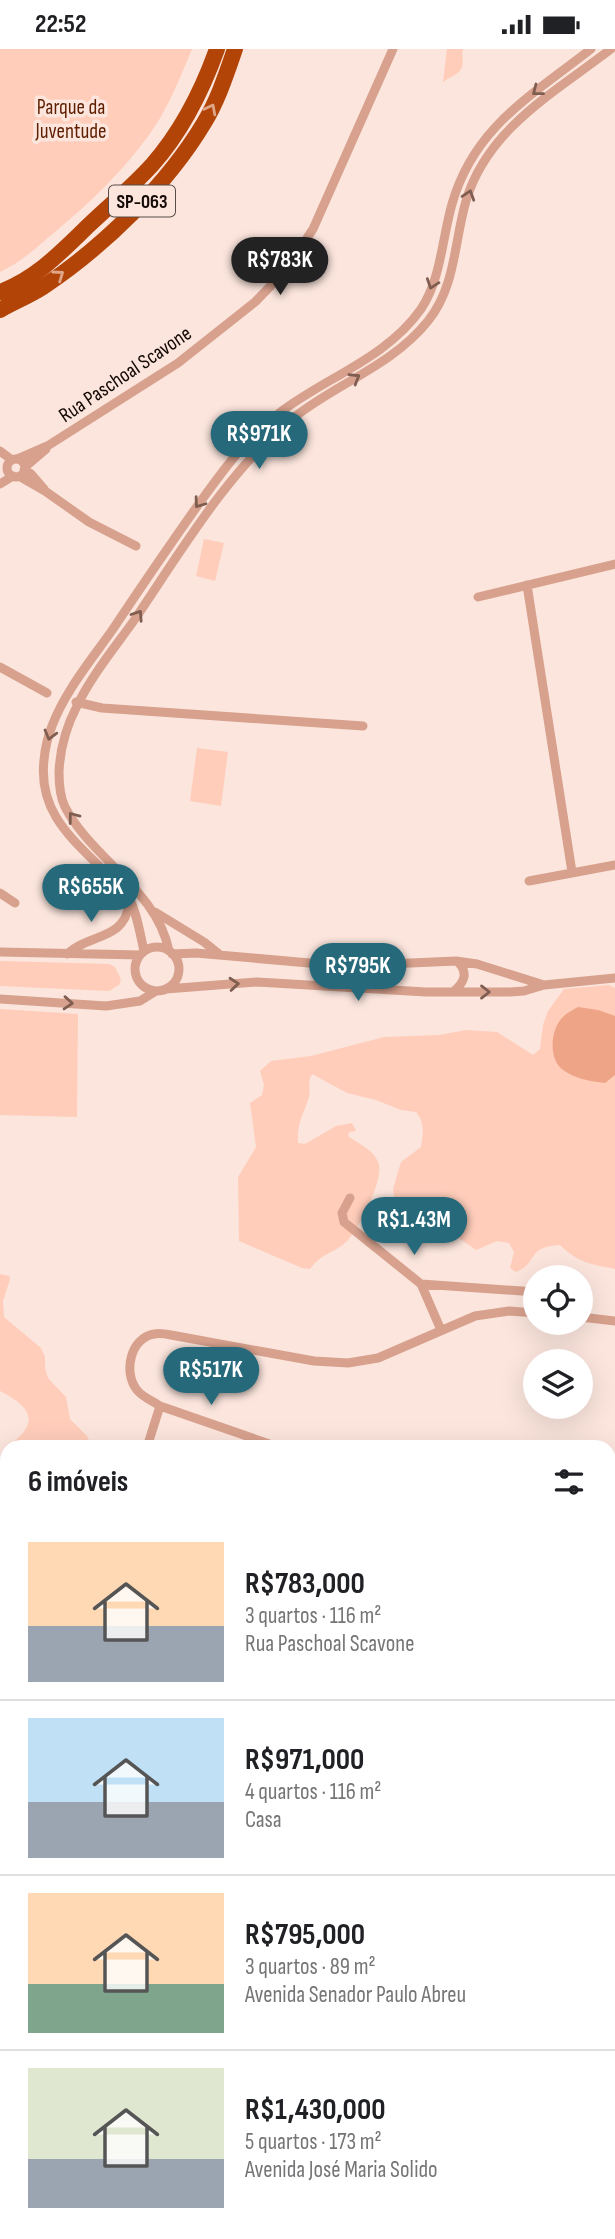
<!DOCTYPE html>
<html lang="pt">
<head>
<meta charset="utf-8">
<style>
  body { margin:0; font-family:"Sofia Sans Condensed",sans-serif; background:#f6f6f6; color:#202124; height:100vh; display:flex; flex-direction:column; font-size:26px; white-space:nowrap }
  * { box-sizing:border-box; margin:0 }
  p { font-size:23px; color:#757577 }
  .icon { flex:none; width:38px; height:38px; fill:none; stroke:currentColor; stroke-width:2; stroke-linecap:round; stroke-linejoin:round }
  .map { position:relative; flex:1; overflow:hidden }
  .panel { position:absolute; left:0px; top:1391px; width:616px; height:800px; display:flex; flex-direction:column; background:#fff; border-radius:21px 21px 0 0; box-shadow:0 7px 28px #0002 }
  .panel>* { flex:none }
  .controls { position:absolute; left:523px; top:1216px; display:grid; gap:14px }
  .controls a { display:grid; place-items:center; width:70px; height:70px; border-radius:50%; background:#fff; box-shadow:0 7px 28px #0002; font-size:35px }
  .price { position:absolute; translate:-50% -60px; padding:0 16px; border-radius:24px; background:#26697b; color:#fff; font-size:23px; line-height:46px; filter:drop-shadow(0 2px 4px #0008) }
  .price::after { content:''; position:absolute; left:50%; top:42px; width:21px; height:16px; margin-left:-10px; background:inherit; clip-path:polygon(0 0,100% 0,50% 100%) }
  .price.current { background:#222; color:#fff }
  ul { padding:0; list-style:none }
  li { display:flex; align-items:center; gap:21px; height:175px; padding:0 28px }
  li+li { border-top:2px solid #e0e0e0 }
  li span { display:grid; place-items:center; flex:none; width:196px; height:140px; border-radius:0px; color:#555 }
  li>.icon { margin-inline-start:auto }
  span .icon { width:84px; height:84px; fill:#fffc; stroke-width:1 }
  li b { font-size:30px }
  h2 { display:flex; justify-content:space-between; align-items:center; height:84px; padding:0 28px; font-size:30px }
  .status { display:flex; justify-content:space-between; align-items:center; height:49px; padding:0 35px; background:#fff; direction:ltr }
  .status svg { height:19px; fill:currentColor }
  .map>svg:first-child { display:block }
  .green { fill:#ffcdba }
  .water { fill:#eda487 }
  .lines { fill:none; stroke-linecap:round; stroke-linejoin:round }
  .minor { stroke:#d7a18d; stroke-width:9 }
  .tertiary { stroke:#d7a18d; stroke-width:10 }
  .motorway { stroke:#b34407; stroke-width:16 }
  .oneway { stroke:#7f5d50 }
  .oneway2 { stroke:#dea587 }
  .labels { text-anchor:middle; stroke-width:7; stroke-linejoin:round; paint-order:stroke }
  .shield { fill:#fbe5dd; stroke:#594b46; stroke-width:2 }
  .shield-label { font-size:19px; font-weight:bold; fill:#140905 }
  .park-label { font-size:21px; fill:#5e1e00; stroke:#fbe5dd }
  .street-label { font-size:21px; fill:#140905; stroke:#fbe5dd }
</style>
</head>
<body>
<div class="status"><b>22:52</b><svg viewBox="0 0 49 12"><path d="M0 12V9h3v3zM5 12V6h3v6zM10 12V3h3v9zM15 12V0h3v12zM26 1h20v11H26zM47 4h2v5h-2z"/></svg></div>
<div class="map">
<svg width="615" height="2190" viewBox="0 0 615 2190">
  <rect width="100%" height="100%" fill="#fbe5dd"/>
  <path class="green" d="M0 0H192C180 29 168 60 149 86 123 122 90 154 56 182 38 197 22 213 0 223Z
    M447 0H463C461 6 464 12 462 18 460 25 448 29 443 33Z
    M204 490 224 494 215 532 196 527Z
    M197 699 228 703 221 757 190 752Z
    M0 912 109 915 115 918 121 930 119 936 109 942 0 937Z
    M609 936 615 939V1220C590 1215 579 1214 560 1196 525 1198 539 1214 516 1223L510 1219 514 1203 509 1194 497 1192 476 1201 459 1189 409 1175 395 1156 393 1140 401 1113 421 1098C423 1085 425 1073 416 1063L401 1061 376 1051 347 1044 312 1025C307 1033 311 1040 309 1048 303 1067 297 1073 298 1094L305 1095 336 1077 352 1074 356 1082 349 1083 348 1087C359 1095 376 1102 379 1116 383 1132 357 1184 345 1194 332 1205 322 1204 310 1220L302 1219 239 1192 238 1128 256 1098 250 1054 262 1046 264 1036 260 1022 271 1012 311 1007 384 988 439 986 466 981 497 983 533 1006 540 1000 543 976 548 962 564 940Z
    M0 960 78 965 77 1068 0 1066Z
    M0 1225 9 1227 10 1230 3 1252 4 1268 41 1299 45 1308V1319L48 1329 66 1348 70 1370 87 1387 92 1398H11C14 1390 21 1388 25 1381 38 1362 13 1349 0 1342Z
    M7 1933V2184H64L63 2190 0 2189V1939L1 1934Z"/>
  <path class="water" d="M578 958 598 961 615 967V1026L605 1034C591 1032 575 1030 563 1021 548 1010 550 979 564 967 568 963 573 961 578 958Z"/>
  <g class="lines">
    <path class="minor" d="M0 402 12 411
      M17 410 49 396 178 314 255 253 286 221 313 180 393 0
      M7 419a9 9 0 1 1 18 0a9 9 0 1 1-18 0Z
      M25 418 46 400
      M24 421 31 425 44 440
      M19 427 45 442 89 473 136 497
      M0 435 13 427
      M527 536 572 823
      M478 548 615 515
      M0 618 47 644
      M76 653 102 659 363 677
      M529 832 615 816
      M0 844 15 854
      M155 863 204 893 219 905
      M135 920a22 22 0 1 1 44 0a22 22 0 1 1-44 0Z
      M144 902C140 885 137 863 128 847 122 839 115 833 108 826 74 791 38 765 44 711 45 700 48 687 52 677 65 642 92 610 113 580 141 538 169 497 198 456 222 423 245 390 278 365 324 329 386 310 421 260 441 230 442 190 452 155 474 78 531 47 591 0
      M169 902C157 841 92 810 65 758 60 748 59 734 59 723 60 700 66 678 77 657 91 627 116 597 135 570 179 505 230 419 292 370 335 335 392 317 428 272 456 237 454 193 466 152 487 80 555 43 611 0
      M0 903 140 906
      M67 905C90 884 124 892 129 855
      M172 905 196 904 343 917 456 912 477 915 544 936
      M166 940 257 933 426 943H510L524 942 544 936 615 929
      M453 943C464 934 469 924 458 913
      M0 950 106 957 140 952 156 942
      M350 1149 342 1164 344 1173 421 1235 441 1281
      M421 1235 536 1243
      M581 1268 615 1272
      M147 1398 160 1357
      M278 1398 160 1357C153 1352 142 1348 137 1341 123 1324 130 1289 154 1285 159 1284 166 1285 171 1286L314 1312 348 1314 378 1309 475 1267 509 1262 536 1264
      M609 1533 615 1531
      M0 1542 7 1533
      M609 1569 615 1572
      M615 1632 611 1657 615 1686
      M0 1718 7 1707
      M609 1718H615
      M0 1812 7 1815
      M609 1844H615
      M0 1915 7 1918
      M609 1985 615 1983
      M609 2021 615 2047
      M609 2133 615 2130
      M328 2184 329 2190
      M406 2184 407 2190
      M513 2184 515 2190
      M230 2190 234 2184
      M251 2190 255 2184
      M484 2190 500 2184"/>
    <path class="tertiary" d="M600 2190 607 2184"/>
    <path class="motorway" d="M0 243C37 229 61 203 89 176 110 156 133 137 152 116 182 82 202 42 217 0
      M0 261C14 253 29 247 43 238 103 198 167 136 204 74 218 51 226 26 235 0"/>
  </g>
  <defs><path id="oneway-chevron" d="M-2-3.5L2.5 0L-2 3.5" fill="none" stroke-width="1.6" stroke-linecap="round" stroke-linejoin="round" transform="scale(1.75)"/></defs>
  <g class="oneway">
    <use href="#oneway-chevron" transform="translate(537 42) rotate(142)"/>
    <use href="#oneway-chevron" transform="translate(469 146) rotate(-72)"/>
    <use href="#oneway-chevron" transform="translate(432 235) rotate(109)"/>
    <use href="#oneway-chevron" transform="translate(355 329) rotate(-31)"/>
    <use href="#oneway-chevron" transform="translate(199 454) rotate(126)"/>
    <use href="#oneway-chevron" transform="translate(138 566) rotate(-56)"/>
    <use href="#oneway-chevron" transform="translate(50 686) rotate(105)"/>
    <use href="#oneway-chevron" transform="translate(73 768) rotate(-127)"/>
    <use href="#oneway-chevron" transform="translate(234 935) rotate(-5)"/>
    <use href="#oneway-chevron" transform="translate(485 943)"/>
    <use href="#oneway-chevron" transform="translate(68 954) rotate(4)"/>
  </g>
  <g class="oneway2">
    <use href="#oneway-chevron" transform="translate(211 60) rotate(-63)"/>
    <use href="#oneway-chevron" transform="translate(59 226) rotate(-35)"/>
  </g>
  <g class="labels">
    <rect class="shield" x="109" y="136.5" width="66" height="31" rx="5"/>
    <g class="shield-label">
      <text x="142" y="159">SP-063</text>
    </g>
    <g class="park-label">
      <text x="71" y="65">Parque da<tspan x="71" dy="24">Juventude</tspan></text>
    </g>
    <g class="street-label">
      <text transform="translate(125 325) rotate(-34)" y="7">Rua Paschoal Scavone</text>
    </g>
  </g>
</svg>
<div class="controls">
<a><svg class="icon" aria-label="locate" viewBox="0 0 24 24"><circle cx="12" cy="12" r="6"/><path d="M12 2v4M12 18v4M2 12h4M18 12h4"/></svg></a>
<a><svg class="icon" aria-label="layers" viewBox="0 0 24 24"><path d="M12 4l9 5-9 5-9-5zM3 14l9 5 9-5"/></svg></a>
</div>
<b class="price current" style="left:280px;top:248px">R$783K</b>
<b class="price" style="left:259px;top:422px">R$971K</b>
<b class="price" style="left:91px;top:875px">R$655K</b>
<b class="price" style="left:358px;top:954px">R$795K</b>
<b class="price" style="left:414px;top:1208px">R$1.43M</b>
<b class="price" style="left:211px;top:1358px">R$517K</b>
<section class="panel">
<h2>6 imóveis<svg class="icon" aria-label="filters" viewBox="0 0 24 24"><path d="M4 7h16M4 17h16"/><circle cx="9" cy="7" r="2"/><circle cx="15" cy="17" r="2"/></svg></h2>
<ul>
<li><span style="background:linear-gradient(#ffd9b3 60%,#9aa5b1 0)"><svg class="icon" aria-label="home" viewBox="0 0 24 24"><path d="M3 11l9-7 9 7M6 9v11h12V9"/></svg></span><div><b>R$783,000</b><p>3 quartos · 116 m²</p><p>Rua Paschoal Scavone</p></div></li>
<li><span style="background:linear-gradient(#bfe0f5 60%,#9aa5b1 0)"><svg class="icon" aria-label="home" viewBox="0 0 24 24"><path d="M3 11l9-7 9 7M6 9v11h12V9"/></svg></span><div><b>R$971,000</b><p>4 quartos · 116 m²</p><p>Casa</p></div></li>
<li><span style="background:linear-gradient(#ffd9b3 65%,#7fa58c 0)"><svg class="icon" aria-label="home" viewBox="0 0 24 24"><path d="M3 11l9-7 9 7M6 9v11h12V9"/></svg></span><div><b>R$795,000</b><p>3 quartos · 89 m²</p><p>Avenida Senador Paulo Abreu</p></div></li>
<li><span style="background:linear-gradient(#dfe7d0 65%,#9aa5b1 0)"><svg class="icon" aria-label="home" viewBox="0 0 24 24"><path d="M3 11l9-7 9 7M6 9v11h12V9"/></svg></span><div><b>R$1,430,000</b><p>5 quartos · 173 m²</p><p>Avenida José Maria Solido</p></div></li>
</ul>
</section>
</div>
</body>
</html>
